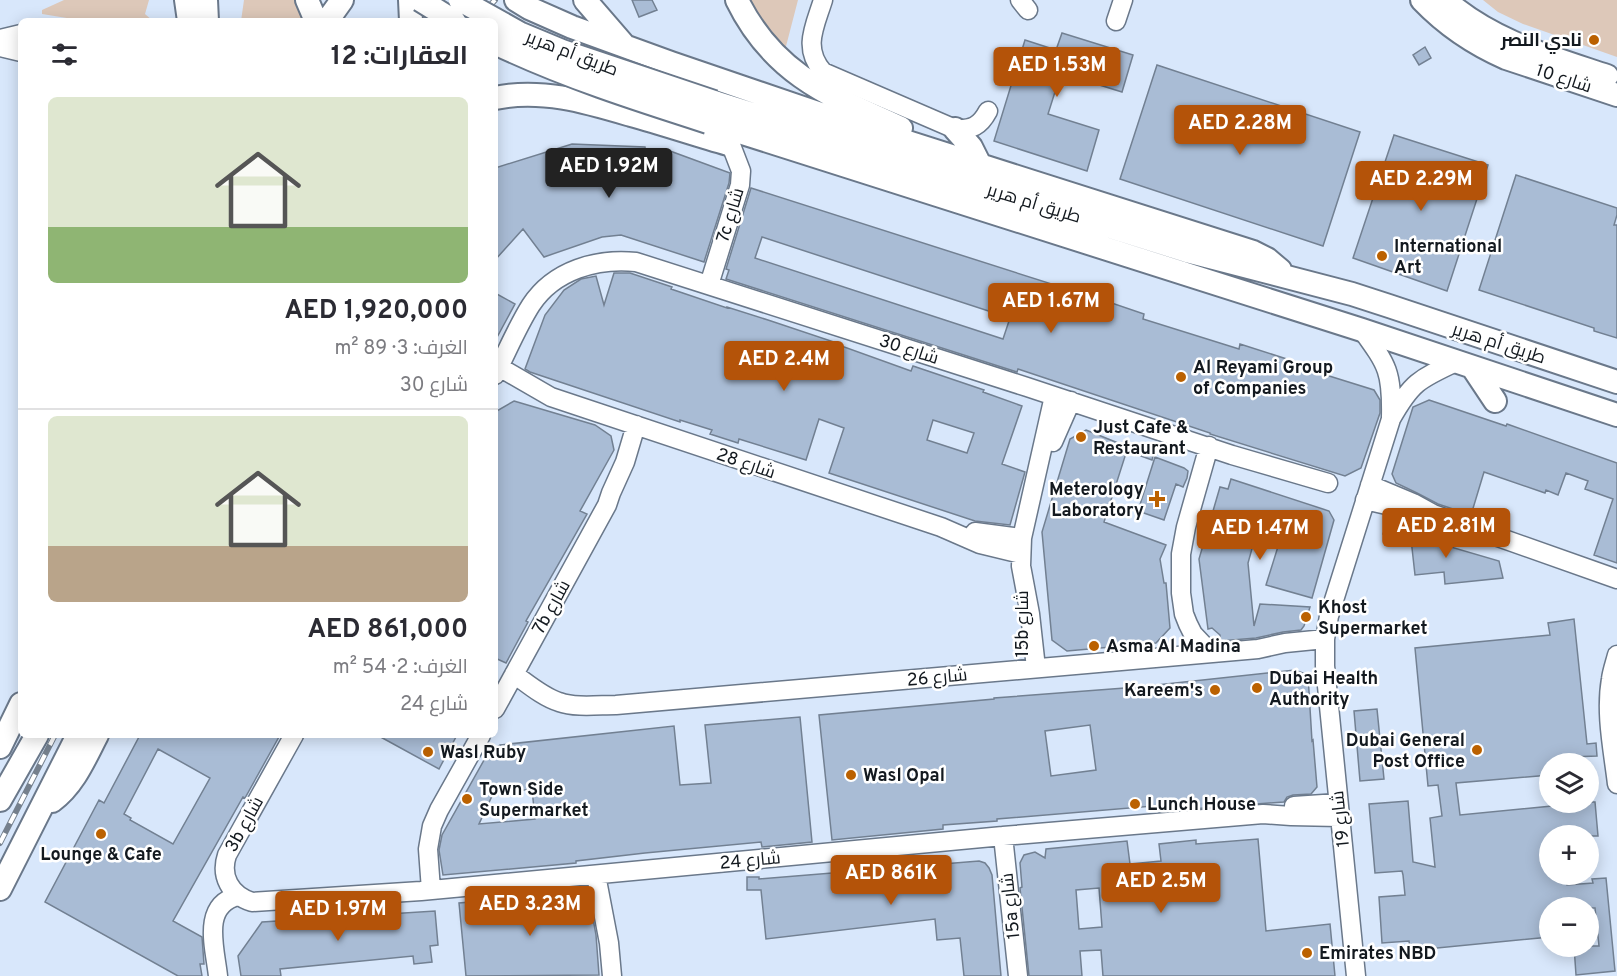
<!DOCTYPE html>
<html lang="ar">
<head>
<meta charset="utf-8">
<style>
  body { margin:0; font-family:Overpass,Cairo,sans-serif; background:#f7f7f7; color:#2b2b33; direction:rtl; height:100vh; display:flex; flex-direction:column; font-size:22px; white-space:nowrap }
  * { box-sizing:border-box; margin:0 }
  p { font-size:20px; color:#7c7c81 }
  .icon { flex:none; width:33px; height:33px; fill:none; stroke:currentColor; stroke-width:2; stroke-linecap:round; stroke-linejoin:round }
  .map { position:relative; flex:1; overflow:hidden; direction:ltr }
  .sheet { position:absolute; left:18px; top:18px; width:480px; height:720px; display:flex; flex-direction:column; background:#fff; border-radius:9px; box-shadow:0 3px 15px #0003; direction:rtl }
  .sheet>* { flex:none }
  .buttons { position:absolute; left:1539px; top:753px; display:grid; gap:12px }
  .buttons a { display:grid; place-items:center; width:60px; height:60px; border-radius:50%; background:#fff; box-shadow:0 3px 15px #0003; font-size:30px }
  .price { position:absolute; translate:-50% -51px; padding:0 14px; border-radius:6px; background:#b45309; color:#fff; font-size:20px; line-height:39px; filter:drop-shadow(0 2px 3px #0008) }
  .price::after { content:''; position:absolute; left:50%; top:36px; width:18px; height:14px; margin-left:-9px; background:inherit; clip-path:polygon(0 0,100% 0,50% 100%) }
  .price.active { background:#222; color:#fff }
  ul { padding:0; list-style:none }
  li { display:grid; align-content:center; gap:12px; height:318px; padding:0 30px }
  li+li { border-top:2px solid #e1e1e2 }
  li span { display:grid; place-items:center; height:186px; border-radius:9px; color:#555 }
  li>.icon { margin-inline-start:auto }
  span .icon { width:108px; height:108px; fill:#fffc; stroke-width:1 }
  li b { font-size:26px }
  h2 { display:flex; justify-content:space-between; align-items:center; height:72px; padding:0 30px; font-size:26px }
  .map>svg:first-child { display:block }
  .green { fill:#ddc8b9 }
  .building { fill:#a9bcd5; stroke:#728092; stroke-width:1.5; fill-rule:evenodd }
  .lines { fill:none; stroke-linecap:round; stroke-linejoin:round }
  .minor-casing { stroke:#6a788a; stroke-width:21 }
  .major-casing { stroke:#6a788a; stroke-width:26 }
  .minor { stroke:#fff; stroke-width:18 }
  .major { stroke:#fff; stroke-width:22 }
  .rail-casing { stroke:#75808d; stroke-width:6 }
  .rail { stroke:#fff; stroke-width:4; stroke-dasharray:11; stroke-linecap:butt }
  .major-bridge-casing { stroke:#6a788a; stroke-width:26; stroke-linecap:butt }
  .major-bridge { stroke:#fff; stroke-width:22 }
  .poi-dot { fill:#bb6100; stroke:#fff; stroke-width:2 }
  .labels { text-anchor:middle; stroke-width:5; stroke-linejoin:round; paint-order:stroke }
  .poi-label { font-size:18px; font-weight:bold; fill:#13191f; stroke:#fff; text-anchor:start }
  .street-label { font-size:18px; fill:#13191f; stroke:#fff }
</style>
</head>
<body>
<div class="map">
<svg width="1617" height="976" viewBox="0 0 1617 976">
  <rect width="100%" height="100%" fill="#d8e7fb"/>
  <path class="green" d="M64 0H149L145 14 153 21H75L73 19 42 14V10Z
    M244 0H305L312 21H241Z
    M744 0H798L784 54Z
    M1483 0H1617V57L1523 24 1498 12Z"/>
  <path class="building" d="M632 0H652L657 10 639 17Z
    M1062 33 1133 55 1122 92 1061 73 1048 114 1099 130 1087 171 994 141 1025 40 1056 50Z
    M1425 47 1431 58 1419 65 1413 55Z
    M1157 65 1360 132 1323 246 1120 179Z
    M1394 135 1488 165 1447 291 1353 258Z
    M572 144 645 147 646 158 663 161 670 151 730 173 729 183 704 262 621 235 602 237 544 257 523 229 495 260V168Z
    M1516 175 1617 208V215L1614 225H1617V338L1594 331V328L1479 290Z
    M751 188 1064 288 1065 287 1144 314 1143 319 1239 349 1240 344 1327 372 1326 375 1374 390 1380 400V413L1361 468 1345 476 1210 434V433L1018 369 1017 372 726 279 729 270 726 269ZM762 237 1010 318 1003 339 755 258Z
    M614 273H630L672 287 671 289 727 308V307L768 320 834 342 833 343 911 371 913 366 984 390 983 392 1022 406 1002 464 1025 472 1010 525 975 521 829 473 844 428 819 419 806 460 739 439 738 443 710 434 712 430 680 420V422L530 372 525 369 545 315 564 290 581 279 596 276 604 305ZM933 420 974 433 967 453 927 440Z
    M495 293 515 304 495 341Z
    M1429 400 1506 426 1507 424 1617 463V563L1594 555 1613 499 1585 489 1588 481 1566 473 1558 495 1546 490 1545 493 1484 472 1471 515 1438 504 1417 493 1396 483 1392 474 1413 407Z
    M514 401 595 425 611 436 614 450 580 511 587 514 526 621 528 622 506 663 495 658V412Z
    M1086 430 1128 447 1104 522 1166 545 1160 559 1164 583H1166L1170 628 1156 643 1067 651 1052 640 1042 532 1070 439Z
    M1145 445 1155 448 1152 460 1141 456Z
    M1155 457 1184 468 1188 471 1187 478 1183 487 1176 484 1164 520 1138 511Z
    M1231 479 1329 511 1334 520 1312 598 1266 585 1285 524 1261 516 1248 563 1254 626 1260 604 1310 607 1304 626 1301 630 1283 632 1256 638 1220 641V635L1212 628 1208 629 1199 559 1220 487 1228 489Z
    M1387 523 1430 537 1420 538 1499 561 1503 578 1445 584 1444 572 1415 575 1411 539 1393 541V537L1383 534Z
    M1574 619 1587 744 1596 743 1597 756 1569 757V760L1556 761 1557 764H1550V775L1456 783 1460 815 1562 805V802H1595L1598 836H1550V874H1566L1567 885 1593 883 1592 879 1606 878 1615 971 1576 975 1574 946H1599L1595 908H1550V937L1437 948 1432 946 1410 948 1409 941 1382 943 1379 897 1405 895 1403 875 1402 871 1375 873 1369 804 1408 801 1413 862 1435 867 1430 818 1442 816 1438 785 1428 786 1415 648 1550 635 1548 623Z
    M1295 670 1308 675 1312 741 1313 740 1317 787 1311 794 1293 795 1287 797 1284 802 1269 803 1165 811V805L997 819V821L943 825V829L832 840 819 715 994 699V698L1138 687ZM1090 725 1096 770 1051 776 1045 731Z
    M1377 709 1384 779 1360 781 1354 711Z
    M800 717 812 842 762 847 761 842 645 853 576 861V863L443 875 439 850 442 835 488 753 500 745 674 726 680 785 711 783 705 725ZM532 789 535 819 479 824 493 794Z
    M140 735H280L245 798 243 797 173 921 202 937 204 964H200L202 976H178L45 902 99 800 104 803ZM158 749 210 778 173 844 130 820 131 818 124 814Z
    M377 735H457L439 769Z
    M1258 839 1266 931 1330 924 1335 976H1103L1101 950 1080 951 1082 976H1029L1020 888 1022 887 1020 863 1024 855 1035 852 1045 858 1046 849 1127 841 1130 864 1161 861 1159 844 1196 840V844ZM1099 888 1102 927 1079 929 1076 890Z
    M979 861 985 863 989 868 992 875 1001 976H964L960 938 937 940 935 919 766 939 761 890H747V877H759V879Z
    M581 893 590 902 596 935 599 975 466 976 459 903Z
    M435 911 438 945 430 946 432 962 414 964 413 956 280 969 281 976H241L238 956 262 922Z"/>
  <g class="lines">
    <defs>
      <path id="minor" d="M823 0C815 26 802 48 823 72L955 129C972 130 980 126 988 111
        M1020 0 1028 10
        M1116 21 1123 0
        M0 39 21 34
        M0 47 21 52
        M709 285 740 185 741 171 731 145
        M1362 330C1388 366 1392 372 1391 417
        M499 367 551 397 941 527 980 544 1021 554
        M495 375C507 352 517 327 531 305 554 270 597 258 636 262L1027 387 1232 455 1328 483
        M1053 442 1071 401
        M1209 446 1186 527 1181 554V593L1184 614 1188 624 1193 634 1211 653
        M1370 485 1413 503 1433 514 1617 579
        M1365 500 1408 510
        M975 532 1022 538
        M1617 655C1615 663 1612 671 1611 679 1605 713 1613 750 1617 784
        M1036 668 1030 614 1021 566 1022 538 1054 396
        M514 674C528 684 543 697 559 702 576 708 598 705 616 705L1258 649 1285 643 1325 639
        M495 709 607 505 611 493 625 462 636 425
        M294 735 227 855C220 876 230 895 252 902L421 891 1003 836 1263 814 1291 816 1339 817
        M1294 806 1338 803
        M1003 836 1018 976
        M596 875 609 943 612 976
        M431 890 428 849 432 826 439 810 481 735
        M218 976C215 948 201 905 238 896
        M1356 976 1325 666V639L1329 616 1391 419C1411 383 1419 379 1456 362"/>
      <path id="major" d="M186 0 189 21
        M206 0 207 21
        M307 0 316 21
        M410 0 411 21
        M516 0 529 8 572 27 671 63 832 118 1253 252 1267 259 1280 270
        M585 0 623 44
        M737 0C773 74 830 96 901 128
        M1422 0C1446 25 1474 44 1506 58L1617 95
        M1445 0C1491 41 1550 57 1607 76
        M327 21 342 0
        M495 98C541 88 587 102 631 115 664 124 696 135 728 144
        M714 102 1187 251 1352 294 1389 306 1617 382
        M708 122 1362 330 1617 415
        M955 129 971 147 980 165
        M1473 368 1495 401
        M0 747 21 704
        M0 800 37 735
        M52 801C74 785 85 758 97 735
        M0 889 78 735"/>
    </defs>
    <use href="#minor" class="minor-casing"/>
    <use href="#major" class="major-casing"/>
    <use href="#minor" class="minor"/>
    <use href="#major" class="major"/>
    <defs>
      <path id="rail" d="M476 21 495 0
        M0 843 55 735"/>
    </defs>
    <use href="#rail" class="rail-casing"/>
    <use href="#rail" class="rail"/>
    <defs>
      <path id="major-bridge" d="M420 0 454 21
        M460 0 521 34 562 51 714 102
        M495 43C564 76 636 99 708 122"/>
    </defs>
    <use href="#major-bridge" class="major-bridge-casing"/>
    <use href="#major-bridge" class="major-bridge"/>
  </g>
  <g class="poi-dot">
    <circle cx="1594" cy="40" r="6"/>
    <circle cx="1382" cy="256" r="6"/>
    <circle cx="1181" cy="377" r="6"/>
    <circle cx="1081" cy="437" r="6"/>
    <path d="M1154 490h6v6h6v6h-6v6h-6v-6h-6v-6h6z"/>
    <circle cx="1306" cy="617" r="6"/>
    <circle cx="1094" cy="646" r="6"/>
    <circle cx="1257" cy="688" r="6"/>
    <circle cx="1215" cy="690" r="6"/>
    <circle cx="1477" cy="750" r="6"/>
    <circle cx="428" cy="752" r="6"/>
    <circle cx="851" cy="775" r="6"/>
    <circle cx="467" cy="799" r="6"/>
    <circle cx="1135" cy="804" r="6"/>
    <circle cx="101" cy="834" r="6"/>
    <circle cx="1307" cy="953" r="6"/>
  </g>
  <g class="labels">
    <g class="poi-label">
      <text x="1582" y="46" text-anchor="end">نادي النصر</text>
      <text x="1394" y="252">International<tspan x="1394" dy="21">Art</tspan></text>
      <text x="1193" y="373">Al Reyami Group<tspan x="1193" dy="21">of Companies</tspan></text>
      <text x="1093" y="433">Just Cafe &amp;<tspan x="1093" dy="21">Restaurant</tspan></text>
      <text x="1144" y="495" text-anchor="end">Meterology<tspan x="1144" dy="21">Laboratory</tspan></text>
      <text x="1318" y="613">Khost<tspan x="1318" dy="21">Supermarket</tspan></text>
      <text x="1106" y="652">Asma Al Madina</text>
      <text x="1269" y="684">Dubai Health<tspan x="1269" dy="21">Authority</tspan></text>
      <text x="1203" y="696" text-anchor="end">Kareem's</text>
      <text x="1465" y="746" text-anchor="end">Dubai General<tspan x="1465" dy="21">Post Office</tspan></text>
      <text x="440" y="758">Wasl Ruby</text>
      <text x="863" y="781">Wasl Opal</text>
      <text x="479" y="795">Town Side<tspan x="479" dy="21">Supermarket</tspan></text>
      <text x="1147" y="810">Lunch House</text>
      <text x="101" y="860" text-anchor="middle">Lounge &amp; Cafe</text>
      <text x="1319" y="959">Emirates NBD</text>
    </g>
    <g class="street-label">
      <text transform="translate(572 53) rotate(21)" y="6">طريق أم هرير</text>
      <text transform="translate(1564 78) rotate(18)" y="6">شارع 10</text>
      <text transform="translate(1034 203) rotate(17)" y="6">طريق أم هرير</text>
      <text transform="translate(730 215) rotate(-73)" y="6">7c شارع</text>
      <text transform="translate(1499 343) rotate(18)" y="6">طريق أم هرير</text>
      <text transform="translate(909 349) rotate(18)" y="6">شارع 30</text>
      <text transform="translate(746 463) rotate(19)" y="6">شارع 28</text>
      <text transform="translate(551 607) rotate(-61)" y="6">7b شارع</text>
      <text transform="translate(1022 624) rotate(-90)" y="6">15b شارع</text>
      <text transform="translate(937 677) rotate(-5)" y="6">شارع 26</text>
      <text transform="translate(1340 819) rotate(-96)" y="6">شارع 19</text>
      <text transform="translate(244 824) rotate(-61)" y="6">3b شارع</text>
      <text transform="translate(750 860) rotate(-5)" y="6">شارع 24</text>
      <text transform="translate(1010 906) rotate(-96)" y="6">15a شارع</text>
    </g>
  </g>
</svg>
<div class="buttons">
<a><svg class="icon" aria-label="layers" viewBox="0 0 24 24"><path d="M12 4l9 5-9 5-9-5zM3 14l9 5 9-5"/></svg></a>
<a>+</a>
<a>−</a>
</div>
<b class="price" style="left:1057px;top:98px">AED 1.53M</b>
<b class="price" style="left:1240px;top:156px">AED 2.28M</b>
<b class="price active" style="left:609px;top:199px">AED 1.92M</b>
<b class="price" style="left:1421px;top:212px">AED 2.29M</b>
<b class="price" style="left:1051px;top:334px">AED 1.67M</b>
<b class="price" style="left:784px;top:392px">AED 2.4M</b>
<b class="price" style="left:1446px;top:559px">AED 2.81M</b>
<b class="price" style="left:1260px;top:561px">AED 1.47M</b>
<b class="price" style="left:891px;top:906px">AED 861K</b>
<b class="price" style="left:1161px;top:914px">AED 2.5M</b>
<b class="price" style="left:530px;top:937px">AED 3.23M</b>
<b class="price" style="left:338px;top:942px">AED 1.97M</b>
<section class="sheet">
<h2>العقارات: 12<svg class="icon" aria-label="filters" viewBox="0 0 24 24"><path d="M4 7h16M4 17h16"/><circle cx="9" cy="7" r="2"/><circle cx="15" cy="17" r="2"/></svg></h2>
<ul>
<li><span style="background:linear-gradient(#dfe7d0 70%,#8fb573 0)"><svg class="icon" aria-label="home" viewBox="0 0 24 24"><path d="M3 11l9-7 9 7M6 9v11h12V9"/></svg></span><div><b>AED 1,920,000</b><p>الغرف: 3 · 89 m²</p><p>شارع 30</p></div></li>
<li><span style="background:linear-gradient(#dfe7d0 70%,#b9a48a 0)"><svg class="icon" aria-label="home" viewBox="0 0 24 24"><path d="M3 11l9-7 9 7M6 9v11h12V9"/></svg></span><div><b>AED 861,000</b><p>الغرف: 2 · 54 m²</p><p>شارع 24</p></div></li>
</ul>
</section>
</div>
</body>
</html>
